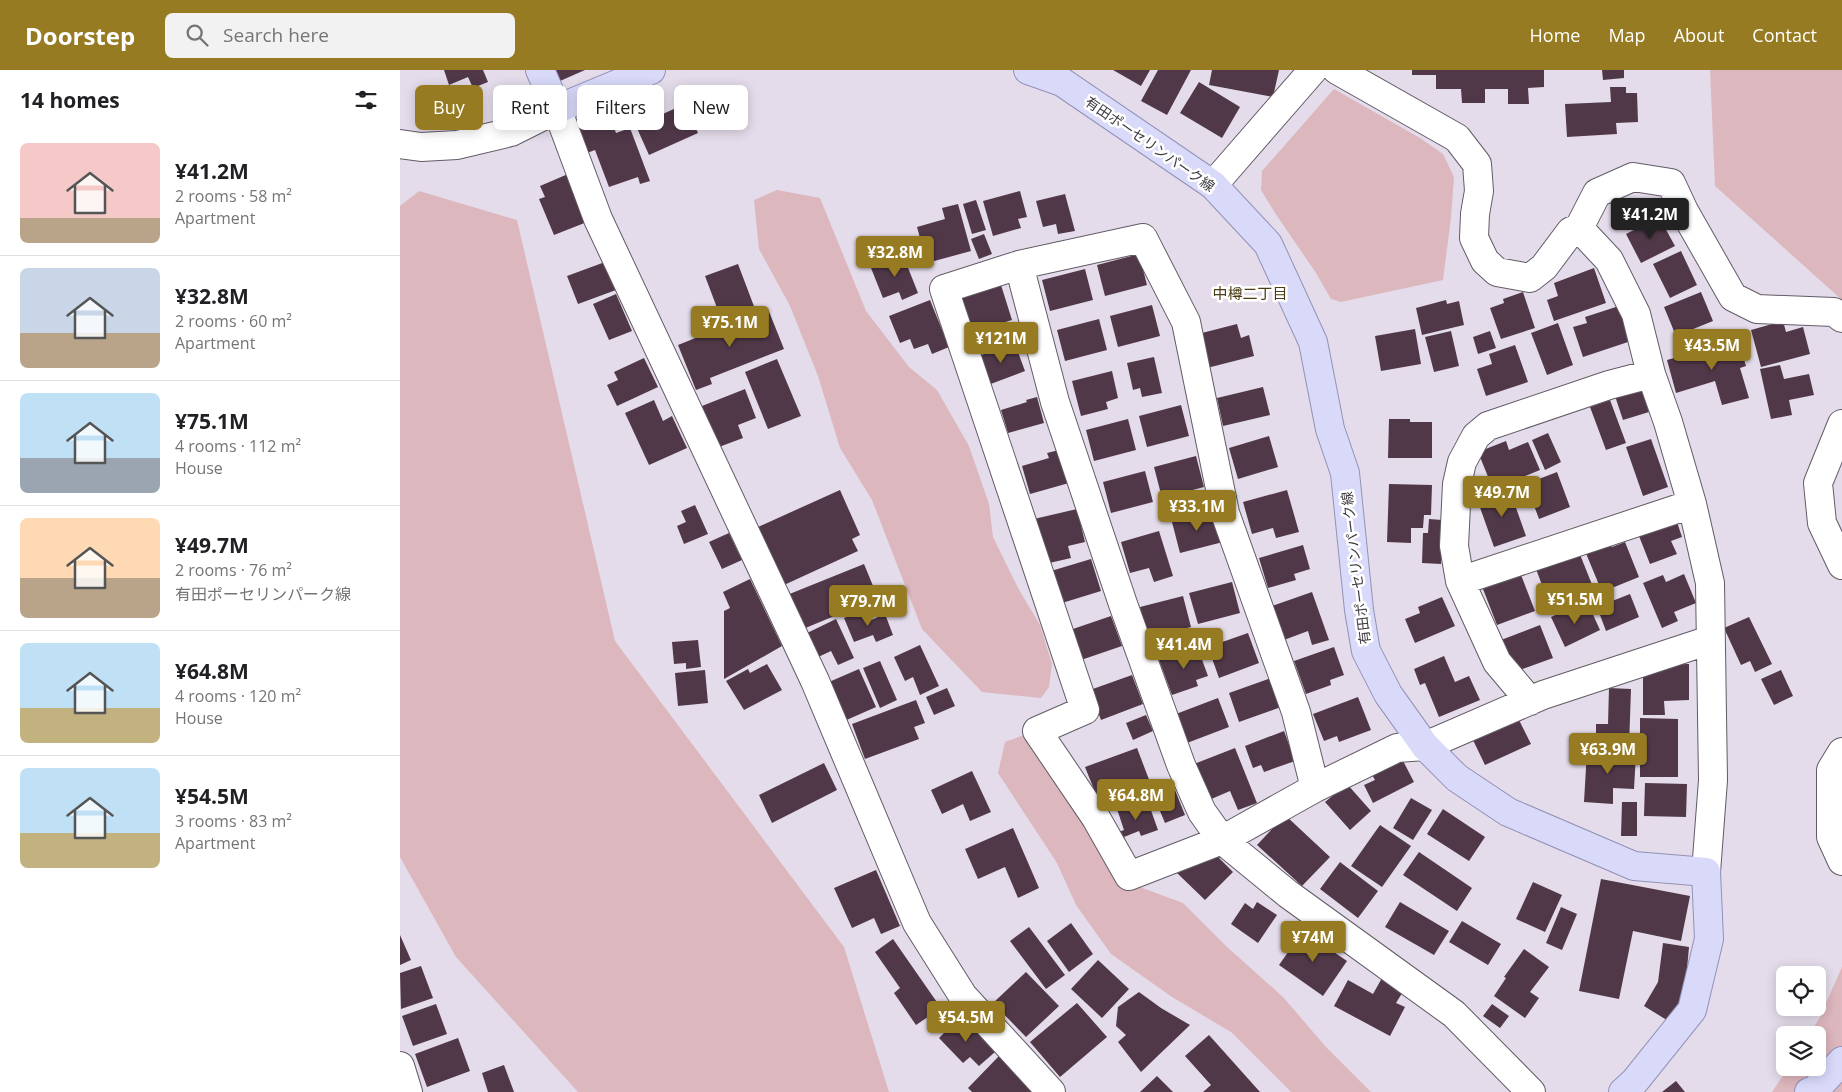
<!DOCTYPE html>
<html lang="en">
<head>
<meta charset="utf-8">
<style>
  body { margin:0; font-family:"Open Sans","Noto Sans JP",sans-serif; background:#f2f2f2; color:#202124; height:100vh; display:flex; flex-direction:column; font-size:19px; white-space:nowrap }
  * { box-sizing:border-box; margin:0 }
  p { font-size:16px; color:#757577 }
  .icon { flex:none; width:28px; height:28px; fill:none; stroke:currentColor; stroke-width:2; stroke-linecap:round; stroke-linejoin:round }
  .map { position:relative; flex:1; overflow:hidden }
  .drawer { display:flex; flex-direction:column; background:#fff; width:400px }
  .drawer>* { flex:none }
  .banner { position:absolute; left:15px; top:15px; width:475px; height:45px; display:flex; gap:10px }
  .tools { position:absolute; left:1376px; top:896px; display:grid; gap:10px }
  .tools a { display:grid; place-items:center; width:50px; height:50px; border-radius:8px; background:#fff; box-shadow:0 2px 12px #0003; font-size:25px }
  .price { position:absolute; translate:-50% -42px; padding:0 11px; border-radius:5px; background:#967b23; color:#fff; font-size:16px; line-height:32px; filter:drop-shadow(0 1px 2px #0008) }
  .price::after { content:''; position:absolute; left:50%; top:30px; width:15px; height:11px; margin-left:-8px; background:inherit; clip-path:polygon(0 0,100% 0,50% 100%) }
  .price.selected { background:#222; color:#fff }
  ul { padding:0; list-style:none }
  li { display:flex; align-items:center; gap:15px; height:125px; padding:0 20px }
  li+li { border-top:1px solid #e0e0e0 }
  li span { display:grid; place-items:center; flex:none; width:140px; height:100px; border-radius:8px; color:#555 }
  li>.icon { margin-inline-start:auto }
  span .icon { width:60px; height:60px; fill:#fffc; stroke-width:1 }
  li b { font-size:21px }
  h2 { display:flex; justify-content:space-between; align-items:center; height:60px; padding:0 20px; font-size:21px }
  .chip { padding:0 18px; border-radius:8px; background:#fff; box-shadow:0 2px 12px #0003; font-size:18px; line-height:45px }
  .chip.selected { background:#967b23; color:#fff }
  header { display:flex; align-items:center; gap:30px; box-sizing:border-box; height:70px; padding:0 25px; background:#967b23; color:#fff }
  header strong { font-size:24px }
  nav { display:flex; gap:28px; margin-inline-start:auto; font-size:18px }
  .search { width:350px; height:45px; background:#f2f2f2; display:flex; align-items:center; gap:12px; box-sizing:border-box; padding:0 18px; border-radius:8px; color:#757577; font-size:19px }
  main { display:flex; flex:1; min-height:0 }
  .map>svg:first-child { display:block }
  .green { fill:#dcb7bd }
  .building { fill:#513849 }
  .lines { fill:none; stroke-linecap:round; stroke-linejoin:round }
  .minor-casing { stroke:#625b66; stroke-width:30 }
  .major-casing { stroke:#9291b7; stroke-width:30 }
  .minor { stroke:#fff; stroke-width:28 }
  .major { stroke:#d9d9fa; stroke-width:28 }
  .labels { text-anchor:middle; stroke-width:5; stroke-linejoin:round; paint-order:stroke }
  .street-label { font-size:14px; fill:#3e3b40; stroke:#fff }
  .neighbourhood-label { font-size:15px; fill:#4a3d14; stroke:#fff }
</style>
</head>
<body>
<header>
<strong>Doorstep</strong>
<div class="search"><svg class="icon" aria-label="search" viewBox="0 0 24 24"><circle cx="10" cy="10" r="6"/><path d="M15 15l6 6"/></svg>Search here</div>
<nav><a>Home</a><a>Map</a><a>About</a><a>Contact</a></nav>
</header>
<main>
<section class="drawer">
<h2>14 homes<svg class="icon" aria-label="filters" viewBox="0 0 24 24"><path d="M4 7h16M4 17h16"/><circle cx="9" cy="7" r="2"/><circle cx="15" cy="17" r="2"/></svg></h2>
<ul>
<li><span style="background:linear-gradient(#f6c9c9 75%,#b9a48a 0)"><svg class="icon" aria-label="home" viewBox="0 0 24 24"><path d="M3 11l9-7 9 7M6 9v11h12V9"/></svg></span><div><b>¥41.2M</b><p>2 rooms · 58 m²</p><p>Apartment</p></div></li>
<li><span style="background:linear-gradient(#c9d6e8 65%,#b9a48a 0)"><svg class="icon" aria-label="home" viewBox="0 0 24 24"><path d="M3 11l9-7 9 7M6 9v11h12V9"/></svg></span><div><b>¥32.8M</b><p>2 rooms · 60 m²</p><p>Apartment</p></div></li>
<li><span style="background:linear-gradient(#bfe0f5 65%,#9aa5b1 0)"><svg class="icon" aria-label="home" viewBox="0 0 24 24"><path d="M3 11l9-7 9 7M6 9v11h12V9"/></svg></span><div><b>¥75.1M</b><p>4 rooms · 112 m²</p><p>House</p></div></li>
<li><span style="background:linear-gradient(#ffd9b3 60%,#b9a48a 0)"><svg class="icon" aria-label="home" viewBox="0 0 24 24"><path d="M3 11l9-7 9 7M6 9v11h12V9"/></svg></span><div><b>¥49.7M</b><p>2 rooms · 76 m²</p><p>有田ポーセリンパーク線</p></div></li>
<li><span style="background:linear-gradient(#bfe0f5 65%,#c2b280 0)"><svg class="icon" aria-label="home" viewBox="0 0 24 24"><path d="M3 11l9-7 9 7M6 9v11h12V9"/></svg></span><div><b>¥64.8M</b><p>4 rooms · 120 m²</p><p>House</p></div></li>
<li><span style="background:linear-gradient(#bfe0f5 65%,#c2b280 0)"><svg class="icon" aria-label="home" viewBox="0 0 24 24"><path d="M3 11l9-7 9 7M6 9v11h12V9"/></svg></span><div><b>¥54.5M</b><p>3 rooms · 83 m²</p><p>Apartment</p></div></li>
</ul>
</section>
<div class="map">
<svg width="1442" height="1022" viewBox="0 0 1442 1022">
  <rect width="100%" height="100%" fill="#e4dcea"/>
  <path class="green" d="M1310 0H1442V230L1315 116Z
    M934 19 1020 68 1043 84 1054 107 1051 148 1043 210 941 232 931 229 916 203 875 143 861 120 862 101Z
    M377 120 420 128 466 241 509 297 537 320 569 376 589 434 593 467 618 518 640 555 652 594 649 617 641 628 582 622 522 559 472 430 440 378 418 306 390 236 359 179 354 130Z
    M19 121 117 150 215 571 444 877 489 1022H178L56 887 0 787V136Z
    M627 664 729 813 783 833 826 876 883 927 926 977 971 1022H891L831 962 772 927 711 884 676 835 657 793 598 703 605 672Z
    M1442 897V1022H1372L1388 998H1418V965H1409L1419 949Z"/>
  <path class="building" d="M44 0H83L88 12 73 18 68 7 49 15Z
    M155 0H185L160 11Z
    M713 0H750L741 16Z
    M758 0H791L767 45 741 31Z
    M812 0H879L873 27 809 15Z
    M1012 0H1144V17L1128 18 1129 34H1108V19H1085V33H1062L1061 19H1036V5H1012Z
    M1202 0H1224V8L1203 10Z
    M799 12 840 37 822 68 780 43Z
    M1210 17H1226V23H1237L1238 52 1216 53 1217 64 1167 67 1165 34 1211 32Z
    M285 34 298 63 249 85 236 56Z
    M210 47 216 63 230 58 250 111 240 114 238 107 209 117 195 80 187 83 178 58Z
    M168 104 187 152 154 165 139 129 145 127 140 116Z
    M620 121 627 147 618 149 621 158 593 166 583 131Z
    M665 124 675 161 658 164 656 154 643 157 636 131Z
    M576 130 586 160 572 164 563 134Z
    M1237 133 1254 143 1224 160 1215 144Z
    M558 134 571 181 527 193 517 157 545 149 542 138Z
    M1259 147 1275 176 1241 193 1226 164Z
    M584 164 592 184 579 189 571 169Z
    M1281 181 1297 215 1270 228 1253 194Z
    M739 184 747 215 705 226 697 195Z
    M503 185 518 223 502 230 499 222 483 228 471 198Z
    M205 192 216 220 178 234 167 206Z
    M338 194 355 239 322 251 305 206Z
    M1194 198 1206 233 1154 251 1147 230 1158 226 1154 213Z
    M685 199 693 230 650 241 642 210Z
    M601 215 612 250 570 263 559 229Z
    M1123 222 1135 258 1101 269 1090 238 1104 233 1103 229Z
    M1301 222 1313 251 1276 266 1264 237Z
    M216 224 232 261 209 270 193 234Z
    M530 230 549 277 532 284 528 274 514 279 510 269 500 273 489 246Z
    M1046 230 1047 234 1059 231 1064 255 1022 265 1016 238Z
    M752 235 760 266 718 277 710 246Z
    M1219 236 1231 271 1183 287 1173 257 1187 253 1185 247Z
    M368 239 384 279 310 308 312 314 296 320 278 275Z
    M699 249 707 280 665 291 657 260Z
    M1383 251 1386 262 1403 257 1410 284 1361 297 1351 260Z
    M1158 253 1173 295 1147 305 1131 263Z
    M837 254 841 268 849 265 854 286 807 298 798 264Z
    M1015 259 1021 294 981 301 975 266Z
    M1051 261 1059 296 1034 302 1025 267Z
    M1090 261 1096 278 1078 284 1073 267Z
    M1338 270 1346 296 1340 298 1349 328 1322 335 1315 311 1276 323 1267 290Z
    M615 274 625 301 588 315 578 286Z
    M1115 275 1128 312 1086 326 1077 299 1092 294 1089 284Z
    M754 287 762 323 742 327 740 318 733 320 727 293Z
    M244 288 258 317 217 336 207 315 218 310 214 302Z
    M377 289 401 346 368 359 345 302Z
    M1380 295 1384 309 1409 304 1414 325 1389 330 1392 345 1371 349 1360 299Z
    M712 301 718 328 706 332 708 339 681 346 672 311Z
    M863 317 870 345 823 356 817 328Z
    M1241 318 1249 342 1223 350 1215 326Z
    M345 319 356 348 338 355 343 368 319 377 302 336Z
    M637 327 644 353 608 363 601 340 627 332 626 330Z
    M254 330 263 351 272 346 287 378 249 395 225 343Z
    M1210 330 1226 373 1206 380 1190 337Z
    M781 335 789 366 747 377 739 346Z
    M728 349 736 380 694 391 686 360Z
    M989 349H1010V352H1032V388H988Z
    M1148 363 1161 392 1145 400 1132 370Z
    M869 366 878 397 838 409 829 378Z
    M1251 369 1268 417 1243 426 1226 377Z
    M1106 371 1109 380 1128 372 1140 400 1093 419 1078 382Z
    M659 380 669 413 630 424 622 396 649 388 647 383Z
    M796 386 804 417 762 428 754 397Z
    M745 401 753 432 711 443 703 412Z
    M1157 402 1170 437 1139 449 1126 414Z
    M989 414 1032 415 1031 445H1024L1023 458H1011V473L987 472Z
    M1109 418 1126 466 1094 477 1077 429Z
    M440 420 460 465 452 469 458 481 384 515 358 457Z
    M887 420 899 462 876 468 873 458 852 464 843 432Z
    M295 435 308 464 284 474 277 456 286 452 281 441Z
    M677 439 685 472 668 476 671 488 645 494 634 449Z
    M814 441 823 472 780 483 772 452Z
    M1275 446 1282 467 1271 471 1277 484 1250 494 1237 461Z
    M1029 449 1042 450 1041 494 1022 493 1023 463H1028Z
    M759 461 773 506 754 512 749 498 730 503 721 472Z
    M329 463 342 490 322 499 309 472Z
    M1209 471 1212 477 1225 472 1239 507 1202 522 1185 481Z
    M903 475 910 499 894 504 896 510 868 518 859 488Z
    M1179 482 1195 522 1151 539 1136 499Z
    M691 489 701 521 662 533 651 501Z
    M464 494 478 528 403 559 387 525Z
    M1284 504 1296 533 1274 542 1278 551 1262 558 1243 513 1263 505 1266 512Z
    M1121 505 1135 541 1097 555 1083 519Z
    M350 509 382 576 324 609V541L330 538 323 522Z
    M832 512 840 543 798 554 789 523Z
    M912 522 929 570 912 575 908 561 884 570 872 536Z
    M1230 524 1239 547 1206 561 1197 537Z
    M783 526 791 557 748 568 740 537Z
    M1042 527 1055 556 1015 573 1005 549 1020 543 1018 537Z
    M1180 534 1183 541 1190 538 1200 560 1165 577 1151 547Z
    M464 540 469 551 485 544 493 565 476 572 473 565 454 572 444 548Z
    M711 546 722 576 681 590 670 560Z
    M1349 547 1372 594 1355 602 1350 591 1341 595 1324 558Z
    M436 549 454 588 438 595 431 581 414 589 403 565Z
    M1140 555 1153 588 1114 602 1101 570Z
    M848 563 859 593 819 608 808 577Z
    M298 570 301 597 286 599V593L274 594 272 572Z
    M520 575 539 616 520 625 513 607 505 611 494 587Z
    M797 576 808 606 796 610 798 616 772 625 759 590Z
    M934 577 944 605 930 610 931 615 906 624 894 591Z
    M1044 586 1055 612 1069 606 1080 630 1039 647 1025 613 1020 615 1014 599Z
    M480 591 497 630 480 638 463 598Z
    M367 594 382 620 344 640 326 611 348 599 350 603Z
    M1289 594V630L1264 631 1265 645H1243V595Z
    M459 599 476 637 442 652 429 612Z
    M305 600 308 633 278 636 275 603Z
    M1381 600 1393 626 1374 635 1361 609Z
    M732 605 743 634 701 650 690 620Z
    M871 608 881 637 839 652 829 623Z
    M547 618 555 636 534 645 526 627Z
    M1209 618 1231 619 1229 677 1196 676V654H1208Z
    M958 627 971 660 939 672 937 666 924 671 913 644Z
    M818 628 829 657 787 673 776 644Z
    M516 630 525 653 514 657 519 669 465 689 452 654Z
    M746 645 753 661 733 670 726 653Z
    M1118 648 1131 674 1085 695 1073 670Z
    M1240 648 1278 649V707H1240Z
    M884 661 895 691 864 702 861 695 853 698 845 676Z
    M737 678 753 720 723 732 720 724 699 732 685 697Z
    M835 678 857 733 838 740 830 721 809 730 794 694Z
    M1187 681 1236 684 1234 719 1213 718V734L1184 732Z
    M1001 687 1014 712 973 733 964 715 975 710 971 703Z
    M424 693 437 720 372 753 359 725Z
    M572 701 591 742 570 751 563 734 542 744 531 720Z
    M1245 713 1287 714 1286 747 1244 746Z
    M947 714 971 741 950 760 925 732Z
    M775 720 785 745 765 753 755 729Z
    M1011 728 1032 740 1013 770 993 758Z
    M747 729 758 760 741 766 739 761 724 767 731 785 713 764 724 760 717 739Z
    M1222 732H1237V766H1221Z
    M1043 739 1085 767 1069 791 1027 764Z
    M885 745 930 787 902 816 857 775Z
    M980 755 1011 776 982 817 951 796Z
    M613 758 639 818 618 828 605 797 578 809 565 779Z
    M812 781 833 802 805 830 777 803 793 786Z
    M1019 782 1072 818 1057 841 1003 805Z
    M940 792 978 821 958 848 920 819Z
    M476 800 500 856 481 864 474 848 452 858 434 818Z
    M1201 809 1290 826 1281 871 1233 861 1219 929 1179 921Z
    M1133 812 1162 825 1145 862 1116 849Z
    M857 832 877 845 858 873 831 854 845 833 853 839Z
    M1000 832 1049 861 1034 885 985 857Z
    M1161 837 1177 844 1162 880 1146 873Z
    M1062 851 1101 874 1088 895 1049 872Z
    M671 853 693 884 669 902 647 871Z
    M629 857 665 905 646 919 610 871Z
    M903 861 947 891 923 926 879 895Z
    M0 865 11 890 0 895Z
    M493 869 541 938 516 955 494 923 500 918 475 882Z
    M1263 873 1289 877 1285 921 1270 952 1244 936 1258 912Z
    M1124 879 1149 897 1130 922 1139 928 1125 948 1094 926 1106 908 1104 907Z
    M698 890 729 919 702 948 671 919Z
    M21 896 33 928 1 939 0 903Z
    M626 902 659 936 626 967 593 933Z
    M982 908 1004 920 996 933 1005 937 990 966 934 936 948 910 973 924Z
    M739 922 761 938 790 955 741 1002 718 972 726 965 716 956 718 937Z
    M677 933 707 967 660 1007 630 972Z
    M36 934 47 964 13 976 2 946Z
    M1092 934 1109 946 1100 958 1083 946Z
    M561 946 595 982 579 996 570 987 563 993 539 968Z
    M809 965 860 1022H803L811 1015 785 986Z
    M58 968 70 1001 27 1017 15 984Z
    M599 986 636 1022H572L568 1018Z
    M104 995 114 1022H88L82 1003Z
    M757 1006 773 1022H740Z
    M1276 1011 1285 1022H1262Z"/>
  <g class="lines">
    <defs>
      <path id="minor" d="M937 0 1057 68 1077 94 1079 121 1075 144 1074 168 1085 191 1097 202 1130 208 1144 197 1171 161 1179 158 1197 123 1233 107 1271 113 1284 141 1333 227 1357 239 1434 242 1442 248
        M0 74 21 77 57 75 111 62 157 39 198 149 415 611 517 853 563 926 651 1022
        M813 115 913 0
        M1179 158 1209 190 1236 244 1251 304 1268 352 1292 434 1310 513 1313 710 1306 802
        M619 195 544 219 685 640 637 661 696 748 729 806 822 770 915 718 997 678 1025 676 1143 625 1310 570
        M1442 354 1418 413 1422 453 1442 495
        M1060 511 1292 434
        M1130 631 1097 592 1060 511 1054 476 1057 414 1062 392 1076 366 1088 356 1209 315 1251 304
        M1442 682 1431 700V767L1442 791
        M915 718 896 642 825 443 786 252 743 168 619 195 655 332 723 534 781 695 802 742 822 770 888 824 1054 944 1131 1022
        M0 996 8 1022"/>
      <path id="major" d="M140 0 157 39 251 0
        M628 0 662 12 813 115 868 174 913 272 930 359 945 403 959 540 966 581 988 624 1025 676 1057 708 1108 742 1234 796 1306 802 1309 869 1292 940 1235 1011 1223 1022
        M1409 1022 1415 1020 1442 991"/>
    </defs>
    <use href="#minor" class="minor-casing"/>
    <use href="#major" class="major-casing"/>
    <use href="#minor" class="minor"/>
    <use href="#major" class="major"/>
  </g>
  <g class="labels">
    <g class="street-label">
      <text transform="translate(750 74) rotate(35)" y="5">有田ポーセリンパーク線</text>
      <text transform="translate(956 498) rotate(-97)" y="5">有田ポーセリンパーク線</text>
    </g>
    <g class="neighbourhood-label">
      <text x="850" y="229">中樽二丁目</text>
    </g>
  </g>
</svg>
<div class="tools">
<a><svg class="icon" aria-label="locate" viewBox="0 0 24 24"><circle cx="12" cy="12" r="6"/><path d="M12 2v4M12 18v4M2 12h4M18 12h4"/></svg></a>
<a><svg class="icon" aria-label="layers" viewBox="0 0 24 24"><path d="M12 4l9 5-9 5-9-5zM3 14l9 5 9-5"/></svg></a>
</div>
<b class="price selected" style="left:1250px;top:170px">¥41.2M</b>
<b class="price" style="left:495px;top:208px">¥32.8M</b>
<b class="price" style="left:330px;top:278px">¥75.1M</b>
<b class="price" style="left:601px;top:294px">¥121M</b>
<b class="price" style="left:1312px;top:301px">¥43.5M</b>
<b class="price" style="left:1102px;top:448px">¥49.7M</b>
<b class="price" style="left:797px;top:462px">¥33.1M</b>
<b class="price" style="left:1175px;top:555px">¥51.5M</b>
<b class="price" style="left:468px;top:557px">¥79.7M</b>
<b class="price" style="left:784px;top:600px">¥41.4M</b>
<b class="price" style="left:1208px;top:705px">¥63.9M</b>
<b class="price" style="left:736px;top:751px">¥64.8M</b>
<b class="price" style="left:913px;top:893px">¥74M</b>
<b class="price" style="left:566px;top:973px">¥54.5M</b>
<div class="banner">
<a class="chip selected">Buy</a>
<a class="chip">Rent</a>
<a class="chip">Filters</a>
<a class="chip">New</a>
</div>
</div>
</main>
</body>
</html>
